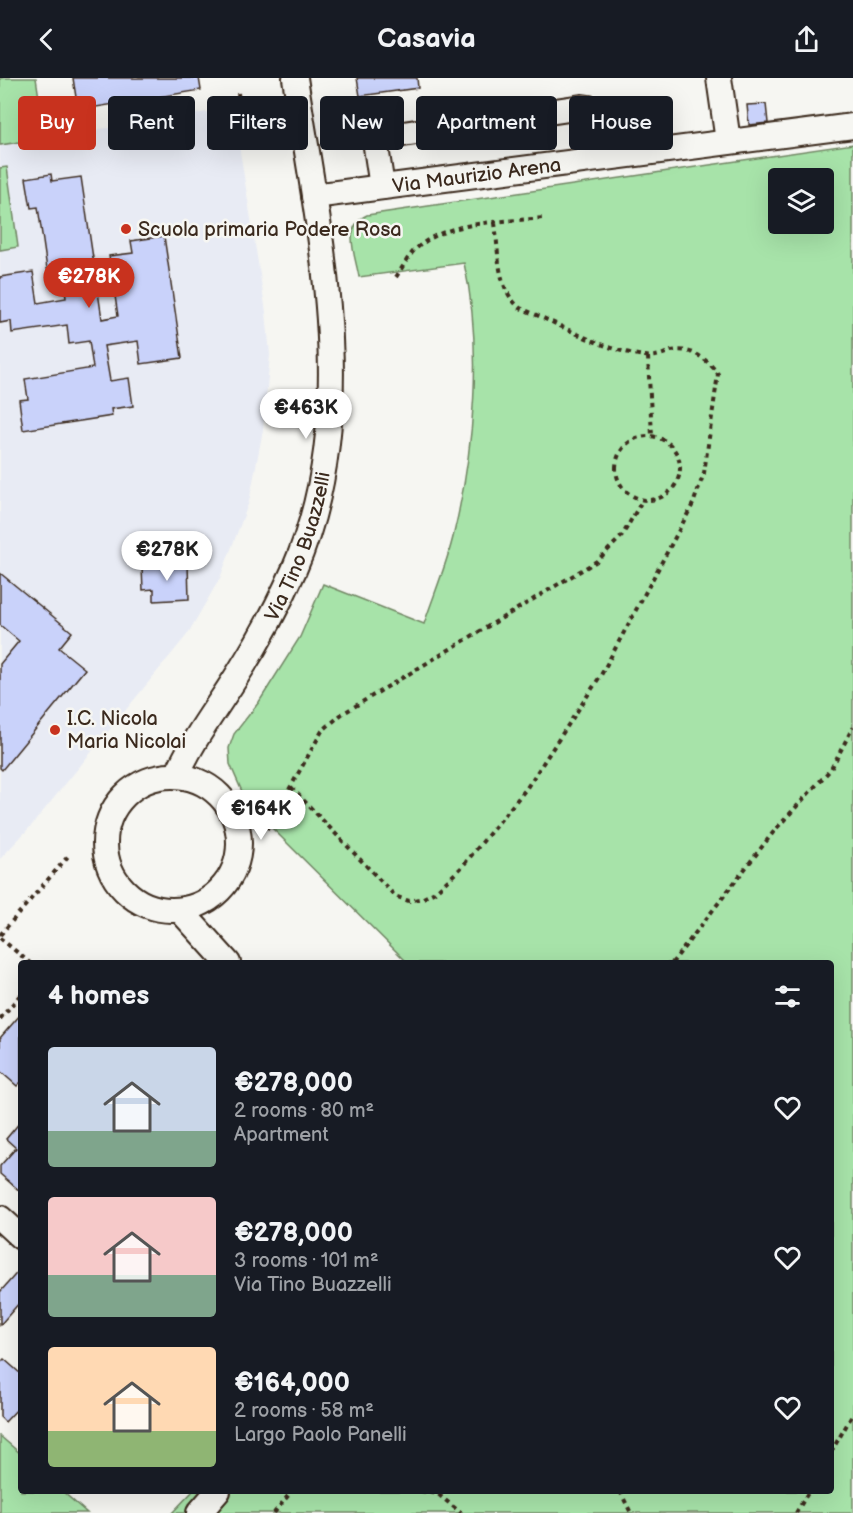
<!DOCTYPE html>
<html lang="en">
<head>
<meta charset="utf-8">
<style>
  body { margin:0; font-family:"Balsamiq Sans",sans-serif; background:#20242c; color:#f1f3f6; height:100vh; display:flex; flex-direction:column; font-size:22px; white-space:nowrap }
  * { box-sizing:border-box; margin:0 }
  p { font-size:20px; color:#9ea1a6 }
  .icon { flex:none; width:33px; height:33px; fill:none; stroke:currentColor; stroke-width:2; stroke-linecap:round; stroke-linejoin:round }
  .map { position:relative; flex:1; overflow:hidden }
  .details { position:absolute; left:18px; top:882px; width:816px; height:534px; display:flex; flex-direction:column; background:#171b24; border-radius:6px; box-shadow:0 6px 24px #0002 }
  .details>* { flex:none }
  .banner { position:absolute; left:18px; top:18px; width:818px; height:54px; display:flex; gap:12px }
  .tools { position:absolute; left:768px; top:90px; display:grid; gap:12px }
  .tools a { display:grid; place-items:center; width:66px; height:66px; border-radius:6px; background:#171b24; box-shadow:0 6px 24px #0002; font-size:30px }
  .price { position:absolute; translate:-50% -51px; padding:0 14px; border-radius:21px; background:#fff; color:#222; font-size:20px; line-height:39px; filter:drop-shadow(0 2px 3px #0008) }
  .price::after { content:''; position:absolute; left:50%; top:36px; width:18px; height:14px; margin-left:-9px; background:inherit; clip-path:polygon(0 0,100% 0,50% 100%) }
  .price.selected { background:#c8321e; color:#fff }
  ul { padding:0; list-style:none }
  li { display:flex; align-items:center; gap:18px; height:150px; padding:0 30px }
  li span { display:grid; place-items:center; flex:none; width:168px; height:120px; border-radius:6px; color:#555 }
  li>.icon { margin-inline-start:auto }
  span .icon { width:72px; height:72px; fill:#fffc; stroke-width:1 }
  li b { font-size:26px }
  h2 { display:flex; justify-content:space-between; align-items:center; height:72px; padding:0 30px; font-size:26px }
  .pill { padding:0 21px; border-radius:6px; background:#171b24; box-shadow:0 6px 24px #0002; font-size:21px; line-height:54px }
  .pill.selected { background:#c8321e; color:#fff }
  header { display:flex; justify-content:space-between; align-items:center; height:78px; padding:0 30px; background:#171b24; font-size:27px; font-weight:700 }
  .map>svg:first-child { display:block }
  .built { fill:#e8ebf4 }
  .green { fill:#a7e3a9; stroke:#718664; stroke-width:1.5; fill-rule:evenodd }
  .building { fill:#c9d2fa; stroke:#3b2a1e; stroke-width:1.5 }
  .lines { fill:none; stroke-linecap:round; stroke-linejoin:round }
  .minor-casing { stroke:#3b2a1e; stroke-width:28 }
  .path { stroke:#3b2a1e; stroke-width:4; stroke-dasharray:4.5 4.5; stroke-linecap:butt }
  .minor { stroke:#f6f6f2; stroke-width:24 }
  .poi-dot { fill:#c8321e; stroke:#f6f6f2; stroke-width:2 }
  .labels { text-anchor:middle; stroke-width:5; stroke-linejoin:round; paint-order:stroke }
  .street-label { font-size:20px; fill:#3b2a1e; stroke:#f6f6f2 }
  .poi-label { font-size:20px; fill:#3b2a1e; stroke:#f6f6f2; text-anchor:start }
</style>
</head>
<body>
<header><svg class="icon" aria-label="back" viewBox="0 0 24 24"><path d="M15 5l-7 7 7 7"/></svg>Casavia<svg class="icon" aria-label="share" viewBox="0 0 24 24"><path d="M12 15V3M7 8l5-5 5 5M5 13v7h14v-7"/></svg></header>
<div class="map">
<svg width="853" height="1435" viewBox="0 0 853 1435">
  <rect width="100%" height="100%" fill="#f6f6f2"/>
  <filter id="ink" filterUnits="userSpaceOnUse"><feTurbulence type="fractalNoise" baseFrequency=".0167" numOctaves="2"/><feDisplacementMap in="SourceGraphic" scale="12" xChannelSelector="R" yChannelSelector="G"/><feConvolveMatrix kernelMatrix="1 2 1 2 8 2 1 2 1" color-interpolation-filters="sRGB"/></filter>
  <g filter="url(#ink)">
    <path class="built" d="M233 30 266 234 270 277 263 352 249 424 220 500 187 557 31 748 0 781V67Z"/>
    <path class="green" d="M0 0H36L45 60 0 67Z
      M853 66V1435H172L193 1413H831V885H408L269 747 244 718 230 686 229 670 234 656 259 624 300 559 323 506 424 546C434 516 447 486 454 455 474 372 483 268 464 185L359 199C355 176 342 149 367 137ZM778 100H824V146H778Z
      M7 89 18 169 0 172V90Z
      M0 1358 21 1376V1413H62L87 1435H0Z"/>
    <path class="building" d="M73 0H199L201 12 78 32Z
      M357 0H417L418 10 360 18Z
      M766 26 768 45 749 47 747 27Z
      M51 96 52 103 81 99 102 241 118 238 109 178 133 175 131 163 164 158 182 280 141 286 138 263 104 268 110 303 129 300 133 328 111 331 112 338 23 352 19 322 28 321 25 301 93 290 89 263 69 266 67 247 12 255 11 243 0 245V199L33 194 38 225 66 220 62 189 47 191 38 129 31 130 26 100Z
      M188 486 189 521 154 523V511L143 512 142 489Z
      M0 495 72 554 59 570 85 591 2 692 0 690V586L19 563 0 547Z
      M21 936V1004L17 1008 0 993V960Z
      M21 1043V1114L0 1096V1088L16 1070 6 1061Z
      M21 1190V1223L0 1247V1214Z
      M4 1281 21 1296V1327L5 1344 0 1339V1285Z"/>
    <g class="lines">
      <defs>
        <g id="minor">
          <path d="M719 0 728 63"/>
          <path d="M382 109 376 69 383 59 582 29 589 30 595 40 602 80"/>
          <path id="s1" d="M314 118 853 48"/>
          <path id="s2" d="M177 697C193 660 217 630 238 596 259 563 278 528 294 492 362 336 320 161 295 0"/>
          <circle cx="172" cy="765" r="67"/>
          <path d="M180 832 228 885"/>
          <path d="M0 1140 21 1159"/>
          <path d="M199 1435 218 1413"/>
        </g>
      </defs>
      <use href="#minor" class="minor-casing"/>
      <path class="path" d="M238 15 240 30
        M396 199C403 189 409 176 418 169 449 142 505 144 543 140
        M648 279 652 358
        M616 390a32 32 0 1 1 64 0a32 32 0 1 1-64 0Z
        M291 709 395 818 409 823 423 820 435 814 461 790 526 711 601 597 693 426 704 395 718 296C707 281 692 269 671 273 663 276 654 280 645 278 602 272 560 246 520 230 496 210 499 175 495 145
        M267 751 322 653 342 636 597 483 622 458 643 421
        M0 857 70 776
        M0 860 30 885
        M672 885 775 752 831 691 853 649
        M0 941 21 916
        M831 1374 853 1336
        M421 1413 438 1416 461 1435
        M620 1413 631 1435
        M274 1435 292 1413
        M796 1435 809 1413"/>
      <use href="#minor" class="minor"/>
    </g>
  </g>
  <g class="poi-dot">
    <circle cx="126" cy="151" r="6"/>
    <circle cx="55" cy="652" r="6"/>
  </g>
  <g class="labels">
    <g class="street-label">
      <text dy="7" stroke="none"><textPath href="#s1" startOffset="164">Via Maurizio Arena</textPath></text>
      <text dy="7" stroke="none"><textPath href="#s2" startOffset="260">Via Tino Buazzelli</textPath></text>
    </g>
    <g class="poi-label">
      <text x="138" y="158">Scuola primaria Podere Rosa</text>
      <text x="67" y="647">I.C. Nicola<tspan x="67" dy="23">Maria Nicolai</tspan></text>
    </g>
  </g>
</svg>
<div class="tools">
<a><svg class="icon" aria-label="layers" viewBox="0 0 24 24"><path d="M12 4l9 5-9 5-9-5zM3 14l9 5 9-5"/></svg></a>
</div>
<b class="price selected" style="left:89px;top:231px">€278K</b>
<b class="price" style="left:306px;top:362px">€463K</b>
<b class="price" style="left:167px;top:504px">€278K</b>
<b class="price" style="left:261px;top:763px">€164K</b>
<div class="banner">
<a class="pill selected">Buy</a>
<a class="pill">Rent</a>
<a class="pill">Filters</a>
<a class="pill">New</a>
<a class="pill">Apartment</a>
<a class="pill">House</a>
</div>
<section class="details">
<h2>4 homes<svg class="icon" aria-label="filters" viewBox="0 0 24 24"><path d="M4 7h16M4 17h16"/><circle cx="9" cy="7" r="2"/><circle cx="15" cy="17" r="2"/></svg></h2>
<ul>
<li><span style="background:linear-gradient(#c9d6e8 70%,#7fa58c 0)"><svg class="icon" aria-label="home" viewBox="0 0 24 24"><path d="M3 11l9-7 9 7M6 9v11h12V9"/></svg></span><div><b>€278,000</b><p>2 rooms · 80 m²</p><p>Apartment</p></div><svg class="icon" aria-label="heart" viewBox="0 0 24 24"><path d="M12 20l-8-8c-3-5 5-10 8-4 3-6 11-1 8 4z"/></svg></li>
<li><span style="background:linear-gradient(#f6c9c9 65%,#7fa58c 0)"><svg class="icon" aria-label="home" viewBox="0 0 24 24"><path d="M3 11l9-7 9 7M6 9v11h12V9"/></svg></span><div><b>€278,000</b><p>3 rooms · 101 m²</p><p>Via Tino Buazzelli</p></div><svg class="icon" aria-label="heart" viewBox="0 0 24 24"><path d="M12 20l-8-8c-3-5 5-10 8-4 3-6 11-1 8 4z"/></svg></li>
<li><span style="background:linear-gradient(#ffd9b3 70%,#8fb573 0)"><svg class="icon" aria-label="home" viewBox="0 0 24 24"><path d="M3 11l9-7 9 7M6 9v11h12V9"/></svg></span><div><b>€164,000</b><p>2 rooms · 58 m²</p><p>Largo Paolo Panelli</p></div><svg class="icon" aria-label="heart" viewBox="0 0 24 24"><path d="M12 20l-8-8c-3-5 5-10 8-4 3-6 11-1 8 4z"/></svg></li>
</ul>
</section>
</div>
</body>
</html>
